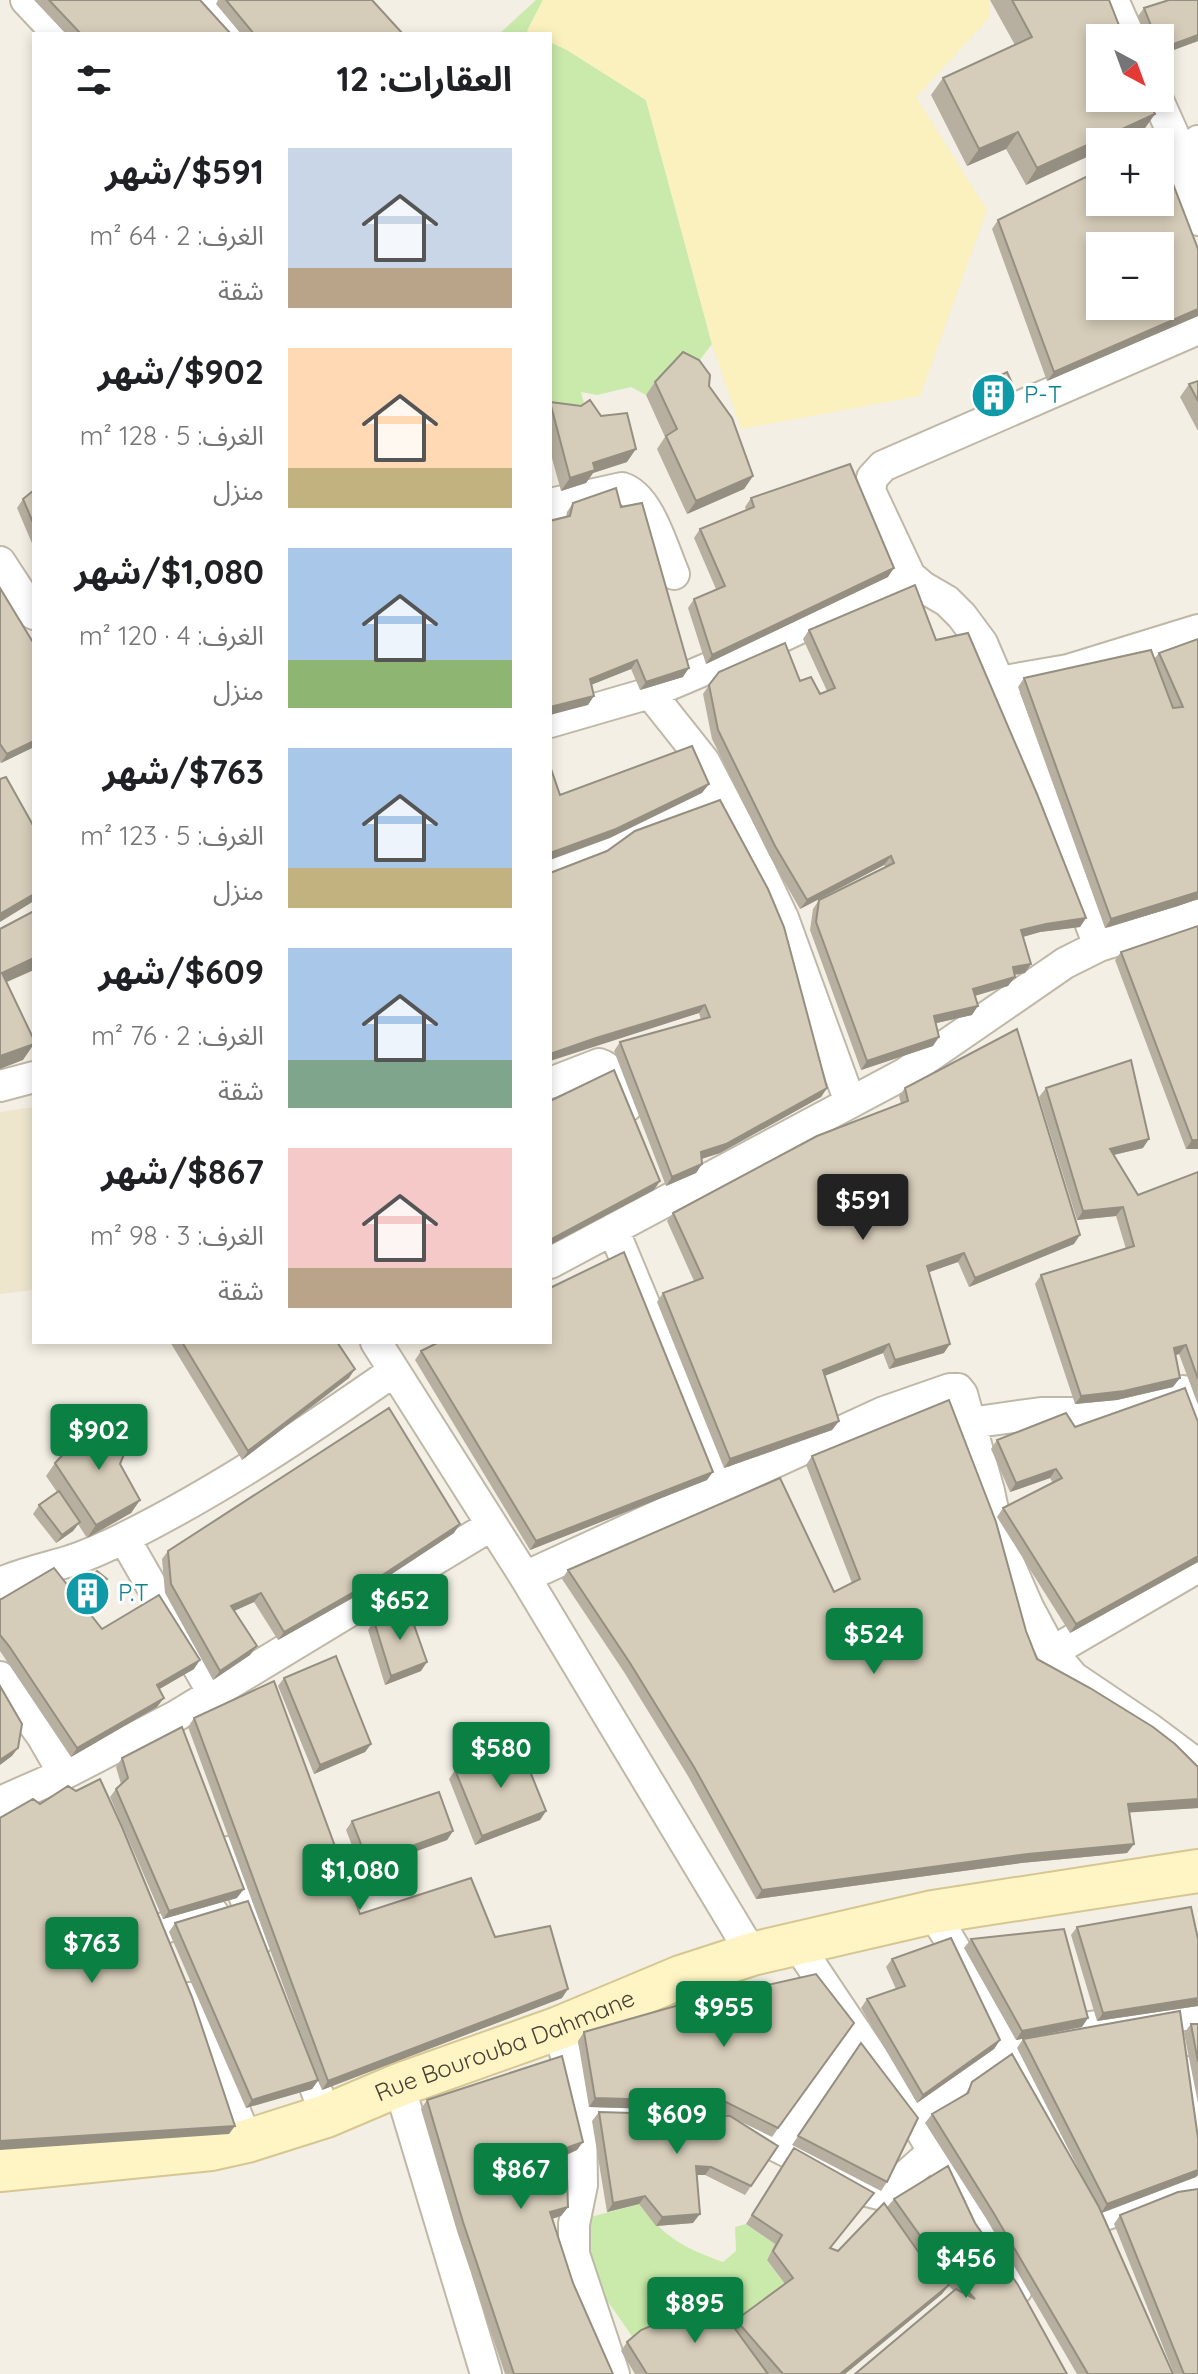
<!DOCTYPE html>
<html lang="ar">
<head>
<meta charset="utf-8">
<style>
  body { margin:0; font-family:Quicksand,"Noto Sans Arabic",sans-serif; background:#f6f6f6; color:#202124; direction:rtl; height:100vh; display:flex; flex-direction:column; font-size:30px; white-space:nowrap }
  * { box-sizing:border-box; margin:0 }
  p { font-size:26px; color:#757577 }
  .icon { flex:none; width:44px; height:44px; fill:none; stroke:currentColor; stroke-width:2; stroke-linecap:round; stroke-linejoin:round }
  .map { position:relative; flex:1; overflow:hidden; direction:ltr }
  .sheet { position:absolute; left:32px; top:32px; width:520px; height:1312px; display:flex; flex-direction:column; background:#fff; border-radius:0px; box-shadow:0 4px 12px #0003; direction:rtl }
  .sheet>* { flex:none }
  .needle { width:52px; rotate:139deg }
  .fabs { position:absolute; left:1086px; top:24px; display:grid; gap:16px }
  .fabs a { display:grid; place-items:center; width:88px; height:88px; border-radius:0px; background:#fff; box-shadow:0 4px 12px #0003; font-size:40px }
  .price { position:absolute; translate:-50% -68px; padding:0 18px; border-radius:8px; background:#0b8043; color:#fff; font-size:26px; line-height:52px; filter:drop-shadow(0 2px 4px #0008) }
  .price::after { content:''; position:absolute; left:50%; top:48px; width:24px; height:18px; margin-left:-12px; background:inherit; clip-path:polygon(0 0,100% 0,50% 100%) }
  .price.current { background:#222; color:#fff }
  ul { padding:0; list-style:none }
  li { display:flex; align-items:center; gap:24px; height:200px; padding:0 40px }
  li span { display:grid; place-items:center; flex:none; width:224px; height:160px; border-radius:0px; color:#555 }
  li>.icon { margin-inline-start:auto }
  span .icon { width:96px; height:96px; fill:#fffc; stroke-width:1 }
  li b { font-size:34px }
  h2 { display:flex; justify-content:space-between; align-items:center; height:96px; padding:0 40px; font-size:34px }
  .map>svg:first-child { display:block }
  .education { fill:#ede6cd }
  .green { fill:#caeaab }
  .sand { fill:#faf1be }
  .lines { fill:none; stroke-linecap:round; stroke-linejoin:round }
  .street-casing { stroke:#bfb8a7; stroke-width:34 }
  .secondary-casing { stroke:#d6c792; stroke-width:46 }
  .street { stroke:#fff; stroke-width:30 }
  .secondary { stroke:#fff4c3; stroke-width:42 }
  .wall { fill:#b7af9f }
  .shaded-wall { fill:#958f82 }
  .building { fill:#d5ccb9; stroke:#958f82; stroke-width:2; fill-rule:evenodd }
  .labels { text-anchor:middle; stroke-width:6; stroke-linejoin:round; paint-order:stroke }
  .culture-label { font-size:24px; fill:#0d838f; stroke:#fff; text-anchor:start }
  .street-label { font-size:24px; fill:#464034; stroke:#fff }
</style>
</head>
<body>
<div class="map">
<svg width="1198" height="2374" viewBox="0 0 1198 2374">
  <rect width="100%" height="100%" fill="#f3efe4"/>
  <path class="education" d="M34 1107V1290L0 1294V1112Z"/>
  <path class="green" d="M536 0H543L527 31 533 34H499Z
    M550 42 567 50 646 100 712 344 690 373 646 395 631 387 597 395 581 392 586 411 550 416Z
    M639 2204C664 2237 684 2248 723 2262L736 2251 735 2227 746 2224 775 2244 767 2260 787 2287 740 2321 703 2277 695 2283 708 2309 634 2339 597 2286 583 2219Z"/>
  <path class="sand" d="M543 0H990V17L916 97 987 210 920 396 741 429 712 344 646 100 567 50 550 42V34H533L527 31Z"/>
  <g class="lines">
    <defs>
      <path id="street" d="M26 0 58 34
        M201 0 230 34
        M1113 0 1130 38
        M1157 98 1183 156
        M1198 141 1183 156 1186 187 1198 220
        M550 504 622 488C649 496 663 549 674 574
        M0 562 34 614
        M999 682 1068 670 1198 630
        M650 693 770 642 910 576
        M550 722 650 693 704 761 752 853 783 918 850 1102
        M550 869 721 795
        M1099 946 1009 706 982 643 962 616 947 601 923 587 910 576 870 491 872 478 883 466 1198 329
        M550 1083 599 1064C616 1069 620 1091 627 1106
        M0 1086 34 1077
        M613 1229 720 1486
        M550 1263 904 1074 1065 963 1099 946 1198 915
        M376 1342 525 1577 752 1954
        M970 1423 1041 1413H1081L1183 1391 1188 1395 1198 1417
        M124 1538 213 1693
        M525 1577 884 1412 950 1389H958L962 1394 989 1491 1000 1543 1028 1607 1052 1652 1073 1677 1150 1729 1198 1765
        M0 1583C23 1573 46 1568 70 1561 88 1555 108 1546 126 1537 220 1490 308 1431 394 1371
        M1052 1652 1198 1567
        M0 1677 42 1736 64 1774
        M0 1802 64 1774 176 1716 492 1525
        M228 1852 260 1938
        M933 1912 1013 2047 1073 2165
        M161 1929 213 1913
        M797 1944 914 2119 1017 2289
        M189 1998 247 2141
        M559 2028 581 2118 582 2185 574 2224V2254L614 2374
        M300 2047 326 2116
        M1187 2072 1198 2133
        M399 2085 486 2374
        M581 2118 636 2116
        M914 2119 1013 2047 1090 2027 1175 2014 1198 2016
        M742 2129 867 2191 879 2194 892 2188 934 2151
        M778 2147 856 2032
        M1099 2217 1162 2194 1198 2187"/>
      <g id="secondary">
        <path id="s1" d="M0 2170 211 2149 247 2141 326 2116 399 2085 559 2028 681 1977 752 1954 933 1912 1198 1871"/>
      </g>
    </defs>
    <use href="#street" class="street-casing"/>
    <use href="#secondary" class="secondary-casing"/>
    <use href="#street" class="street"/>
    <use href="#secondary" class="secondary"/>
  </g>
  <path class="wall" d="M34 0H200L231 34H66Z
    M218 0H372L403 34H241L216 4Z
    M990 0H1109L1143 131 1119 142H1100L1026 185 1006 149 967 166 931 95 943 78 1015 45Z
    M1198 0V41L1160 55V38H1146L1138 16 1144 8Z
    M998 220 1198 249V316L1047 381 992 229Z
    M991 380 1012 383 1003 396 987 403 982 393Z
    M1198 381V431L1180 397 1189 384Z
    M655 382 709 386 753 476 744 489 687 514 657 449 665 437 646 395Z
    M550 402 627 462 593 473 586 483 561 491 550 451Z
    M34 490V548L17 508 23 499Z
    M751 498 888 577 706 664 688 608 694 599 716 589 694 538 700 529 746 510 745 507Z
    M573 503 621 507 683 677 640 690 631 669 591 685 588 705 566 517 567 512Z
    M0 588 34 644V747L1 763 0 762Z
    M809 630 936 640 1086 918 1080 927 1040 932 1023 937 1031 964 1025 973 1014 975 1008 986 975 996 972 1015 936 1023 933 1046 861 1070 810 930 813 909 819 900 886 867 884 865 800 909 769 855 712 739 703 694 709 685 800 681 820 694 827 691 803 639Z
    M1198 639V899L1178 906 1105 928 1018 687 1024 678 1154 659 1159 653Z
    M550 873 827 1088 821 1097 720 1153 701 1159 702 1164 696 1173 666 1186 614 1051 620 1042 701 1020 699 1013 589 1047Z
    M1121 952 1198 1149H1186L1115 960Z
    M905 1088 1074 1244 969 1287 958 1262 929 1272 944 1353 889 1369 883 1353 825 1375 839 1421 832 1430 724 1468 657 1302 663 1293 694 1281 667 1221 673 1213 901 1104 899 1096Z
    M1046 1088 1143 1148 1114 1155 1138 1195 1198 1172V1405L1179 1354 1176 1355 1173 1387 1117 1400 1075 1404 1035 1284 1041 1275 1126 1249 1116 1216 1077 1220 1039 1097Z
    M170 1342H337L349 1378 242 1460Z
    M421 1351 707 1480 530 1550 415 1360Z
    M1075 1427 1198 1562 1070 1633 997 1517 1003 1508 1053 1483 1050 1478 1010 1492 991 1449 997 1440Z
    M812 1456 1026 1631 1037 1659 1198 1767V1808L1129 1812 1134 1844 1127 1853 1021 1863 756 1899 688 1776 624 1672 562 1579 568 1570 834 1592 852 1583 806 1465Z
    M55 1463 120 1464 140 1500 131 1513 87 1538 78 1524 73 1531 56 1543 33 1514 39 1505 57 1492 46 1476Z
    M454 1533 372 1587 278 1640 254 1602 234 1611 250 1655 213 1680 165 1593 162 1559 168 1551Z
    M86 1581 98 1592 86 1603 77 1594Z
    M0 1600 102 1629 194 1669 159 1689 157 1707 71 1757 0 1651Z
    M374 1621 421 1671 385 1685 368 1630Z
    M284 1678 371 1744 365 1752 314 1774 278 1686Z
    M194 1718 360 1914 495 1937 562 1998 322 2090 318 2081 312 2089 246 2108 169 1932 175 1923 315 2072 188 1727Z
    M122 1758 237 1898 163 1919 110 1797 116 1789 121 1784 116 1767Z
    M455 1770 546 1811 540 1820 475 1845 449 1779Z
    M352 1821 453 1831 447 1840 362 1871 346 1830Z
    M1077 1927 1198 1939V2006L1097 2021 1071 1935Z
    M971 1939 1082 2027 1016 2040 964 1948Z
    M892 1959 1000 2040 994 2049 917 2103 861 2008 867 1999 896 1989 886 1967Z
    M854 2023 772 2137 733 2118 778 2146 745 2195 705 2175H697L693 2223 656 2226 639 2204 607 2212 592 2121 599 2112 729 2116 719 2111 589 2107 578 2041 584 2032Z
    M1191 2024H1198V2103L1184 2033Z
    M1023 2039 1198 2138V2175L1196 2177 1102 2213 1173 2374H1077L987 2220 925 2123 932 2114 965 2095 972 2082 1084 2180 1017 2048Z
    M861 2043 887 2182 881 2191 792 2145Z
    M427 2100 577 2150 567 2155 568 2207 561 2216 552 2219 573 2283 613 2374H505L457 2231 421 2109Z
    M787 2157 867 2202 830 2248 838 2251 927 2264 941 2277 925 2260 887 2207 894 2199 975 2223 1067 2374 954 2291 948 2285 942 2294 845 2374H769L764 2368 768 2374H635L621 2351 627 2342 732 2325 736 2320 785 2284 767 2260 775 2244 746 2224Z
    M1120 2215 1198 2374H1174L1114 2224Z"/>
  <path class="shaded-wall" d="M1198 35V41L1160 55V49Z
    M1155 114 1143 131 1119 142H1100V151L1026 185 1037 168Z
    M1018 132 1006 149 967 166 979 149Z
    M1198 309V316L1047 381 1054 372Z
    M1012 383 1003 396 987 403 996 390Z
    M636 449 627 462 593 473 586 483 561 491 570 478 593 463Z
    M753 476 744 489 687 514 696 501Z
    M894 568 888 577 706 664 712 655Z
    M637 660 631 669 583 688 590 679Z
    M689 668 683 677 640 690 646 682Z
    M594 696 588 705 550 715V707Z
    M34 741V747L1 763 7 754Z
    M709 784 702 793 610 838 550 860V853Z
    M891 856 884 865 800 909 807 900Z
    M1198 892V899L1178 906 1105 928 1111 919Z
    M34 894V901L0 922V914Z
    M1086 918 1080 927 1040 932 1015 939 1021 930 1046 924Z
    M34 958V970L0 985 2 973Z
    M1031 964 1025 973 1006 976 1013 967Z
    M1015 977 1008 986 967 998 973 989Z
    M705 1005 699 1013 550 1061V1054L596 1038Z
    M978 1006 972 1015 928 1025 934 1016Z
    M939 1037 933 1046 861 1070 867 1061Z
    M34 1044 23 1060 0 1069V1056Z
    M827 1088 821 1097 720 1153 695 1161 701 1152Z
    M1149 1139 1143 1148 1104 1157 1110 1149Z
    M1192 1140H1198V1149H1186Z
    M702 1164 696 1173 666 1186 672 1177Z
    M660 1181 654 1190 550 1245V1240Z
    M1123 1207 1116 1216 1077 1220 1083 1211Z
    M1080 1235 1074 1244 969 1287 975 1278Z
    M964 1253 958 1262 921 1275 927 1266Z
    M889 1344 883 1353 817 1379 823 1370Z
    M950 1344 944 1353 889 1369 895 1360Z
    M1186 1345 1179 1354 1168 1357 1174 1348Z
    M355 1369 349 1378 242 1460 248 1451Z
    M1180 1378 1173 1387 1117 1400 1075 1404 1081 1396Z
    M839 1421 832 1430 724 1468 730 1459Z
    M1056 1469 1050 1478 1010 1492 1016 1483Z
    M713 1472 707 1480 530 1550 536 1541Z
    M140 1500 131 1513 87 1538 96 1525Z
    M80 1522 73 1531 56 1543 62 1535Z
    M460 1524 454 1533 372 1587 278 1640 284 1632Z
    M1198 1556V1562L1070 1633 1076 1624Z
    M107 1579 98 1592 86 1603 95 1590Z
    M261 1593 254 1602 225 1615 231 1606Z
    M257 1646 250 1655 213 1680 220 1671Z
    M200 1660 194 1669 151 1694 157 1685Z
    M427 1662 421 1671 385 1685 391 1676Z
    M164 1698 157 1707 71 1757 77 1748Z
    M371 1744 365 1752 314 1774 320 1765Z
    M18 1748 12 1756 0 1765V1760Z
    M1198 1799V1808L1122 1813 1128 1804Z
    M546 1811 540 1820 475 1845 482 1836Z
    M453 1831 447 1840 362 1871 368 1862Z
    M1134 1844 1127 1853 1021 1863 756 1899 762 1890 1028 1854Z
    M244 1889 237 1898 163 1919 169 1911Z
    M568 1989 562 1998 322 2090 328 2081Z
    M1198 1998V2006L1097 2021 1103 2013Z
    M1088 2018 1082 2027 1016 2040 1022 2031Z
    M1000 2040 994 2049 917 2103 923 2095Z
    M318 2080 312 2089 246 2108 252 2100Z
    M595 2098 726 2102 719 2111 589 2107Z
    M235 2126 229 2134 0 2150V2141Z
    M583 2142 577 2150 560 2157 566 2148Z
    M696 2166 711 2167 705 2175H690Z
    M1198 2170V2175L1196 2177 1101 2213 1107 2204Z
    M645 2196 639 2204 607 2212 613 2203Z
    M568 2207 561 2216 544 2221 550 2212Z
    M700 2214 693 2223 656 2226 662 2217Z
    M949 2285 942 2294 845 2374H840Z"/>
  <path class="building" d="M49 0H200L231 34H81Z
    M226 0H372L403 34H254Z
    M1012 0H1109L1124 38H1100V98H1148L1155 114 1037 168 1018 132 979 149 943 78 1032 37Z
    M1169 0H1198V35L1160 49V38H1156L1144 8Z
    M1160 150 1198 249V309L1054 372 998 220 1100 170V202H1160ZM1100 246H1160V306H1100Z
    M683 352 699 360 710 375 709 386 732 418 753 476 696 501 666 436 677 429 655 382Z
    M1007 372 1012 383 996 390 991 380Z
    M1198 381V401L1189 384Z
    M590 400 601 416 627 413 636 449 593 463 595 470 570 478 550 402 581 406Z
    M850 464 894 568 712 655 694 599 725 586 700 529 754 507 751 498Z
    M616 488 621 507 642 503 689 668 646 682 637 660 590 679 594 696 550 707V521L570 516 573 503Z
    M34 490V525L23 499Z
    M915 585 936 640 968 633 1037 794 1086 918 1046 924 1021 930 1031 964 1013 967 1015 977 973 989 978 1006 934 1016 939 1037 867 1061 816 922 819 900 894 863 891 856 807 900 775 846 718 730 709 685 719 672 785 643 800 681 811 677 820 694 835 688 809 630Z
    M0 588 34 644V741L7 754 0 744Z
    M1198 639V892L1111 919 1024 678 1151 650 1173 708 1183 707 1159 653Z
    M692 746 709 784 616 829 550 853V766L560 795Z
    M6 777 34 827V894L0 914V779Z
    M720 800 768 889 784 927 827 1088 726 1144 701 1152 702 1164 672 1177 620 1042 710 1017 705 1005 596 1038 550 1054V873L607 851 635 831Z
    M34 911V958L2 973 34 1040V1044L0 1056V929Z
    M1198 926V1140H1192L1121 952Z
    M1017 1029 1080 1235 975 1278 964 1253 927 1266 950 1344 895 1360 889 1344 823 1370 839 1421 730 1459 663 1293 703 1278 673 1213 817 1136 908 1101 905 1088Z
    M1131 1060 1149 1139 1110 1149 1138 1195 1198 1172V1379L1186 1345 1174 1348 1180 1378 1124 1391 1081 1396 1041 1275 1134 1246 1123 1207 1083 1211 1046 1088Z
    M614 1070 660 1181 550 1240V1101Z
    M624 1252 713 1472 536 1541 421 1351 439 1342H550V1288Z
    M182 1342H337L355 1369 248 1451Z
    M1185 1388 1198 1422V1556L1076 1624 1003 1508 1062 1478 1056 1469 1016 1483 997 1440 1066 1413 1075 1427Z
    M949 1400 996 1522 1026 1631 1037 1659 1090 1688 1153 1727 1175 1744 1198 1767V1799L1128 1804 1134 1844 1028 1854 762 1890 694 1767 630 1663 568 1570 780 1478 834 1592 860 1579 812 1456Z
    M389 1408 460 1524 378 1578 284 1632 261 1593 231 1606 257 1646 220 1671 171 1584 168 1551Z
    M99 1416 129 1442 120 1464 140 1500 96 1525 55 1463Z
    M59 1491 80 1522 62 1535 39 1505Z
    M54 1568 102 1629 159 1595 200 1660 157 1685 164 1698 77 1748 9 1646 0 1635V1600Z
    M97 1571 107 1579 95 1590 86 1581Z
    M408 1608 427 1662 391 1676 374 1621Z
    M336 1656 371 1744 320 1765 284 1678Z
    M274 1681 360 1914 471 1878 495 1937 550 1926 568 1989 328 2081 194 1718Z
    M0 1686 22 1724 18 1748 0 1760Z
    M182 1727 244 1889 169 1911 116 1789 128 1778 122 1758Z
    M519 1744 546 1811 482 1836 455 1770Z
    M100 1779 122 1827 192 1997 235 2126 0 2141V1818L33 1799 40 1804 68 1786 76 1791Z
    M439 1792 453 1831 368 1862 352 1821Z
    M248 1901 318 2080 252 2100 175 1923Z
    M1191 1907 1198 1939V1998L1103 2013 1077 1927Z
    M1064 1929 1088 2018 1022 2031 971 1939Z
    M951 1938 1000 2040 923 2095 867 1999 905 1986 892 1959Z
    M816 1974 854 2023 778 2128 726 2102 595 2098 584 2032 679 2005Z
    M1180 2011 1198 2138V2170L1107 2204 1023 2039Z
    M1191 2024H1198V2062Z
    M861 2043 918 2118 887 2182 798 2136Z
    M1012 2054 1099 2207 1173 2374H1088L993 2212 932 2114 968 2093 972 2082Z
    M562 2056 583 2142 566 2148 568 2207 550 2212 573 2283 613 2374H514L463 2222 427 2100Z
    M599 2112 730 2116 778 2146 751 2186 711 2167 696 2166 700 2214 662 2217 645 2196 613 2203Z
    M794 2148 874 2193 830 2248 838 2251 884 2203 927 2264 949 2285 840 2374H783L736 2320 793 2278 773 2251 782 2235 752 2215Z
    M948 2166 975 2223 1018 2285 1067 2374H855L956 2289 975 2299 931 2251 894 2199Z
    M1198 2189V2374H1184L1120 2215 1178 2192Z
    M714 2300 768 2374H647L627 2342 641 2330Z"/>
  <defs>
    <symbol id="building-disc" viewBox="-11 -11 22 22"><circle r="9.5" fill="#0f9aa8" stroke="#fff"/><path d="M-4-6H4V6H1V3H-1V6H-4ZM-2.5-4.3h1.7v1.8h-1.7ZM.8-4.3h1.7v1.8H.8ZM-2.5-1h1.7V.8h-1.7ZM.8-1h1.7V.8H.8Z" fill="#fff"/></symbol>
  </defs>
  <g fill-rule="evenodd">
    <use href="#building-disc" x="968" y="370" width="51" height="51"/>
    <use href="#building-disc" x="62" y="1568" width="51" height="51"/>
  </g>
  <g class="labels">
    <g class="culture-label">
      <text x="1024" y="403">P-T</text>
      <text x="118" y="1601">P.T</text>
    </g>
    <g class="street-label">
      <text dy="8" stroke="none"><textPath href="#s1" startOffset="524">Rue Bourouba Dahmane</textPath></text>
    </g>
  </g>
</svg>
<div class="fabs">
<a><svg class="needle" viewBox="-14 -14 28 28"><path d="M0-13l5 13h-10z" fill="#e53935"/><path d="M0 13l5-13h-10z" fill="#757577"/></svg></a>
<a>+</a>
<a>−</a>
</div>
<b class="price current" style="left:863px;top:1242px">$591</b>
<b class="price" style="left:99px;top:1472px">$902</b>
<b class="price" style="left:400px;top:1642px">$652</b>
<b class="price" style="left:874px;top:1676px">$524</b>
<b class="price" style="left:501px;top:1790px">$580</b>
<b class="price" style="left:360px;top:1912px">$1,080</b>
<b class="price" style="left:92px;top:1985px">$763</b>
<b class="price" style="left:724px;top:2049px">$955</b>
<b class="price" style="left:677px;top:2156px">$609</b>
<b class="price" style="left:521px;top:2211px">$867</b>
<b class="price" style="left:966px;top:2300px">$456</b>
<b class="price" style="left:695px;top:2345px">$895</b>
<section class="sheet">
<h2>العقارات: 12<svg class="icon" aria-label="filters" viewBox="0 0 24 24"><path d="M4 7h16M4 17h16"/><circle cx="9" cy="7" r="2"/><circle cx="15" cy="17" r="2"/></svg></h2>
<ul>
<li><span style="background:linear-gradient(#c9d6e8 75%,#b9a48a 0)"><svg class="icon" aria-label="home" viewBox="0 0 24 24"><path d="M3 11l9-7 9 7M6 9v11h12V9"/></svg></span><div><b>$591/شهر</b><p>الغرف: 2 · 64 m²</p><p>شقة</p></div></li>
<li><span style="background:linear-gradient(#ffd9b3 75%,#c2b280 0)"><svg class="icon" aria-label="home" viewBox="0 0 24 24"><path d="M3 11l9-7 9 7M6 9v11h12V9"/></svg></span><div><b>$902/شهر</b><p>الغرف: 5 · 128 m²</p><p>منزل</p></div></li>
<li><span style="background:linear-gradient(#a9c7e8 70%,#8fb573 0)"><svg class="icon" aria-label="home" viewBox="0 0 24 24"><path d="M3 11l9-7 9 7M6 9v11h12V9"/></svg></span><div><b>$1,080/شهر</b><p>الغرف: 4 · 120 m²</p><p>منزل</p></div></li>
<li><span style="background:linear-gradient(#a9c7e8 75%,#c2b280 0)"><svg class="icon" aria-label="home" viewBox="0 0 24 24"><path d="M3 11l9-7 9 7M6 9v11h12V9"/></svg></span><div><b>$763/شهر</b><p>الغرف: 5 · 123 m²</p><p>منزل</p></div></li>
<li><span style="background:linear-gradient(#a9c7e8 70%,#7fa58c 0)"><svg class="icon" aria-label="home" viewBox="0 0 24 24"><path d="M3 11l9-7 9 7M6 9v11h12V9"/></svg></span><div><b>$609/شهر</b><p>الغرف: 2 · 76 m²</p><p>شقة</p></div></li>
<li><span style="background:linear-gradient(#f6c9c9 75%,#b9a48a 0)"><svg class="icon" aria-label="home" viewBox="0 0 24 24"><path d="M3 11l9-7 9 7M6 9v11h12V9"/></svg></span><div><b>$867/شهر</b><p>الغرف: 3 · 98 m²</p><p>شقة</p></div></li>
</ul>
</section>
</div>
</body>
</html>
